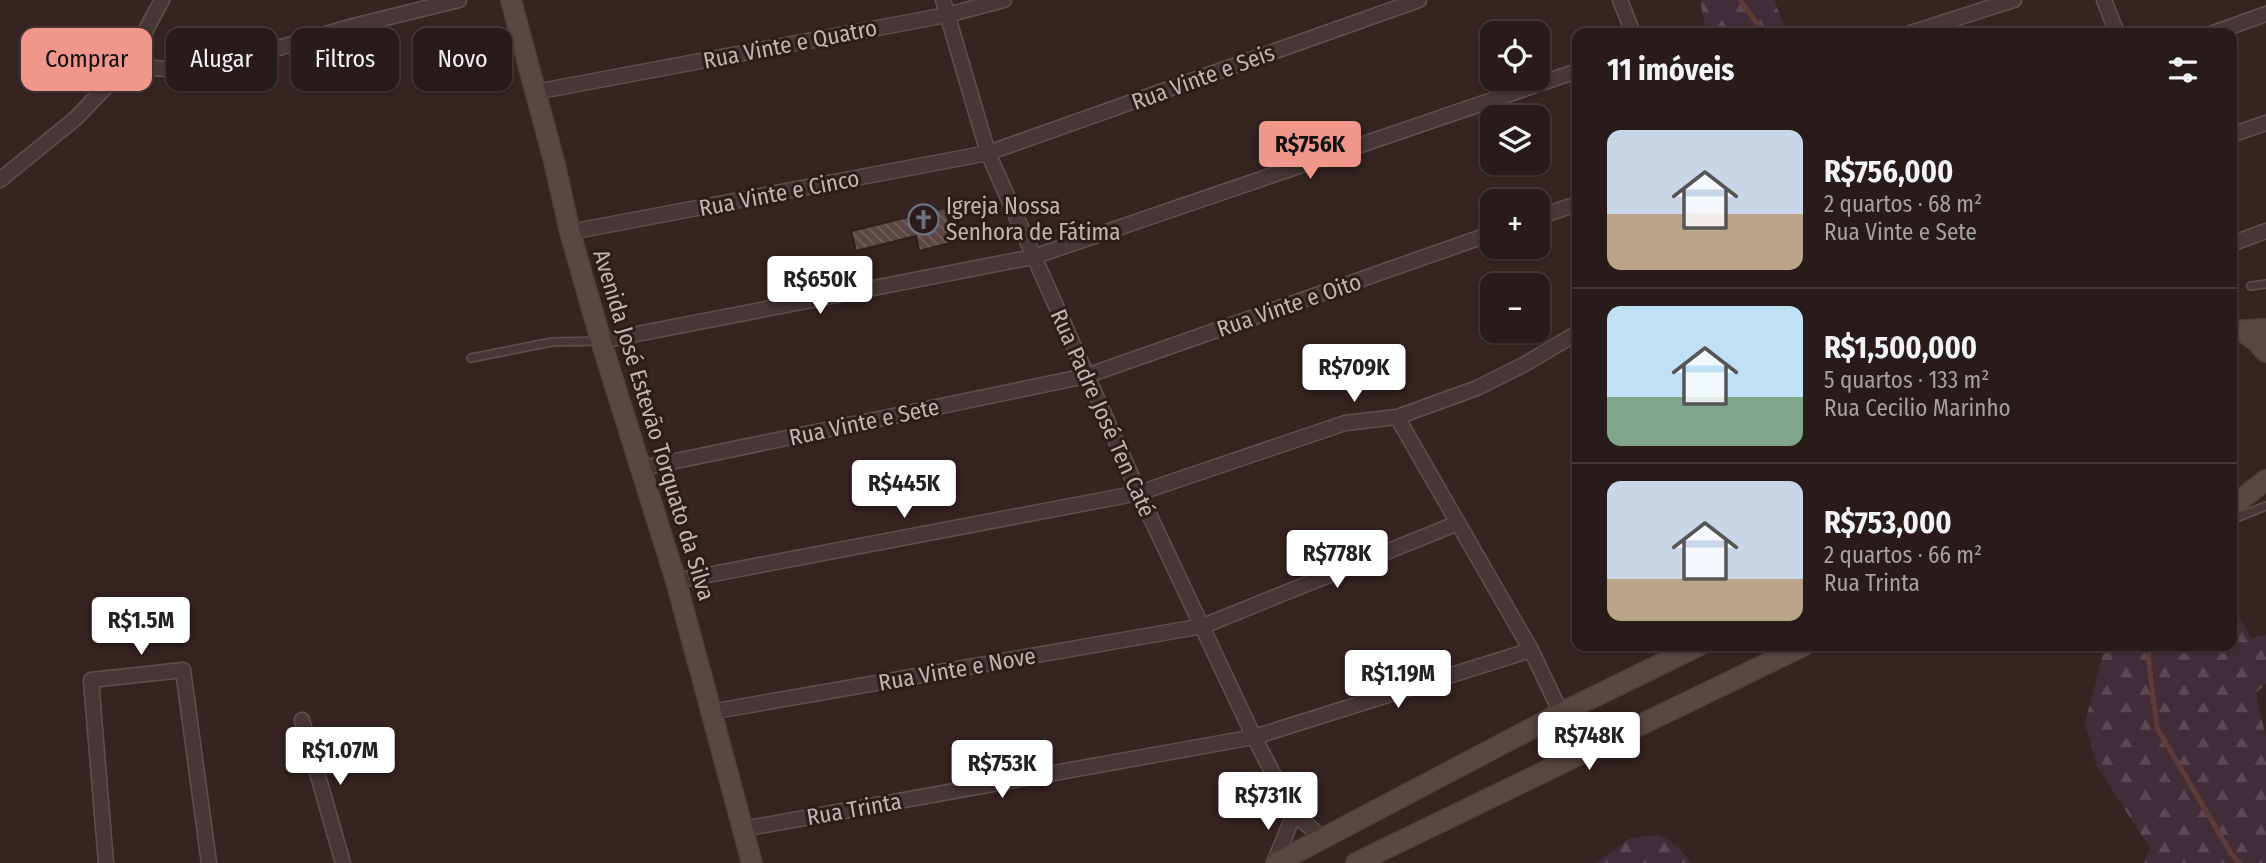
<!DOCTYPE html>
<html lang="pt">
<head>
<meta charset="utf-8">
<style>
  body { margin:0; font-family:"Fira Sans Condensed",sans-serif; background:#312423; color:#f1f3f6; height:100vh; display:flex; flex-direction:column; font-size:26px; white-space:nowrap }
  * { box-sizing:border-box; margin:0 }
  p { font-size:23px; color:#a5a1a2 }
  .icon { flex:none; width:38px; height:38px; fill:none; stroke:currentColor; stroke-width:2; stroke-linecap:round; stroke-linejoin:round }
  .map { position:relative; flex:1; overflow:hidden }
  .details { position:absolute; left:1572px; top:28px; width:665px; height:623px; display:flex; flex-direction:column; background:#291b1a; border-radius:14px; box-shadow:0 2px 5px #0004,0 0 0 2px #453939 }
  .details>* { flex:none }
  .guide { position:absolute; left:21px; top:28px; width:665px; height:63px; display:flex; gap:14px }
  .fabs { position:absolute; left:1480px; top:21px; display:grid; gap:14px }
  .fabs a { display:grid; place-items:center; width:70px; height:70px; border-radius:14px; background:#291b1a; box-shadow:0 2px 5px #0004,0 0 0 2px #453939; font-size:35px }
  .price { position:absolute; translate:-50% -60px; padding:0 16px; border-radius:7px; background:#fff; color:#222; font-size:23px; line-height:46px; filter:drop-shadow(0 2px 4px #0008) }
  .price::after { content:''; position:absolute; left:50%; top:42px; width:21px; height:16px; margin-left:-10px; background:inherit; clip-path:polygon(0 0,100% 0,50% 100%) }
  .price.on { background:#f0968a; color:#111 }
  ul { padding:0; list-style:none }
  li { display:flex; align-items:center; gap:21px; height:175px; padding:0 35px }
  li+li { border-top:2px solid #453939 }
  li span { display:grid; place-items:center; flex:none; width:196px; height:140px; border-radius:14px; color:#555 }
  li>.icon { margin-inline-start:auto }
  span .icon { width:84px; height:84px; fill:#fffc; stroke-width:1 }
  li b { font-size:30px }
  h2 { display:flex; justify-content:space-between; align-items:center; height:84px; padding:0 35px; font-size:30px }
  .pill { padding:0 24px; border-radius:14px; background:#291b1a; box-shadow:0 2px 5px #0004,0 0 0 2px #453939; font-size:24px; line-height:63px }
  .pill.on { background:#f0968a; color:#111 }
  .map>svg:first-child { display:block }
  .forest { fill:url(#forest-firs) }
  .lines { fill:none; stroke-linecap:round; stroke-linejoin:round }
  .stream { stroke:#5d3b37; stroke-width:5 }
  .building { fill:url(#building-back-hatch); stroke:#2e1f1d; stroke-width:2 }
  .lane-casing { stroke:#5f504e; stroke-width:10 }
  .street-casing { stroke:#5f504e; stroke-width:17 }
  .secondary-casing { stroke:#51413f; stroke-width:22 }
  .lane { stroke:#483736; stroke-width:7 }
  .street { stroke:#483736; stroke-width:14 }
  .secondary { stroke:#5a4744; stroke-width:19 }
  .labels { text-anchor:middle; stroke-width:6; stroke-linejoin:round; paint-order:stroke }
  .street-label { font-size:23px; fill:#c4b3b1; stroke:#2c1d1b }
  .poi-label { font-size:23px; fill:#c4b3b1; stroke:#2c1d1b; text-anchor:start }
</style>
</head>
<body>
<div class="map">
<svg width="2266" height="863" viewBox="0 0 2266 863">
  <defs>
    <pattern id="forest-firs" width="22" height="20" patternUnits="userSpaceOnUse" patternTransform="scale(1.75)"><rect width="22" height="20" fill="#422c38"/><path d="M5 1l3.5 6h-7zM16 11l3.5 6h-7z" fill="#5c4852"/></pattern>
    <pattern id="building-back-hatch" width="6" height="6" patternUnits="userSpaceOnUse" patternTransform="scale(1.75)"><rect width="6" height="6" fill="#5c4644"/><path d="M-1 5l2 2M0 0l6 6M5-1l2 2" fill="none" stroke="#725e5d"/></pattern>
  </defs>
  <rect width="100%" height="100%" fill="#372422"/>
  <path class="forest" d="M1700 0H1774L1787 33H1710L1705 26Z
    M2231 603 2251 638 2266 635V684L2256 693 2266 738V863H2144L2150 848 2096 765 2091 742 2084 726 2105 646H2231Z
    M1658 835C1671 840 1683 850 1690 863H1596L1631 838Z"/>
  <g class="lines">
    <path class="stream" d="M1740 0 1764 33
      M2147 646 2157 728 2232 855 2240 863"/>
  </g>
  <path class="building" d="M945 208 954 242 919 251 916 236 856 251 851 231Z"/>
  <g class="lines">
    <defs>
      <path id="lane" d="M2251 286 2266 284
        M471 358 552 342 598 341
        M2231 520 2266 506"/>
      <path id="street" d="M943 0 988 153 1139 493 1254 737 1294 814 1323 838
        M1620 0 1633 33
        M2104 0 2117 33
        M1910 33 2014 0
        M2213 33 2266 14
        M127 65 174 70 261 53 353 26 459 0
        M535 92 947 15 1004 0
        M2231 135 2266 123
        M0 180 75 119 127 65 162 0
        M1538 217 1577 204
        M570 232 988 153 1419 0
        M2231 244 2266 231
        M601 341 1033 257 1577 71
        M1397 417 1531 650 1561 713
        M642 468 1086 376 1493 233
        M676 581 1139 493 1345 423 1397 417 1477 388 1525 364 1577 333
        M710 712 1203 626 1458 523
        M302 720 343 863
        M743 829 1254 737 1531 650
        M106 863 91 680 183 670 209 863
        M1274 863 1294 814"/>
      <path id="secondary" d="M511 0 554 161 570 232 601 341 676 581 752 863
        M2231 331 2266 329
        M2242 331 2256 341 2266 352
        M2231 507 2266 480
        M1276 863 1561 713 1698 646
        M1356 863 1803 646"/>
    </defs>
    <use href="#lane" class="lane-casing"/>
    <use href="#street" class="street-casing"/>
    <use href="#secondary" class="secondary-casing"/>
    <use href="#lane" class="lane"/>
    <use href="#street" class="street"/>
    <use href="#secondary" class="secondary"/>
  </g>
  <defs>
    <symbol id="church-ring" viewBox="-11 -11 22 22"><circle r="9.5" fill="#2c1d1b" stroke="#6b7280" stroke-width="1.5"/><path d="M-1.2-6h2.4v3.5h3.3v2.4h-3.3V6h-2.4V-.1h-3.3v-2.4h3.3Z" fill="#6b7280"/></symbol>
  </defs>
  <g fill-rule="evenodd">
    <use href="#church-ring" x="906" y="202" width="35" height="35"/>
  </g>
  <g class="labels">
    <g class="street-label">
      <text transform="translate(790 44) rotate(-11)" y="8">Rua Vinte e Quatro</text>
      <text transform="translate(1203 77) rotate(-20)" y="8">Rua Vinte e Seis</text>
      <text transform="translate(779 193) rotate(-11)" y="8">Rua Vinte e Cinco</text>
      <text transform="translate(1289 305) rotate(-19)" y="8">Rua Vinte e Oito</text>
      <text transform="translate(1103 413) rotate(66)" y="8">Rua Padre José Ten Caté</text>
      <text transform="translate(864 422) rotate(-12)" y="8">Rua Vinte e Sete</text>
      <text transform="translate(654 425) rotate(73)" y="8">Avenida José Estevão Torquato da Silva</text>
      <text transform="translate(957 669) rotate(-10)" y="8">Rua Vinte e Nove</text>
      <text transform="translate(854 809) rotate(-10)" y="8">Rua Trinta</text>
    </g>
    <g class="poi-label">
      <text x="946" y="214">Igreja Nossa<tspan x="946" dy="26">Senhora de Fátima</tspan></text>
    </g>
  </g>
</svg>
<div class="fabs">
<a><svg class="icon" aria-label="locate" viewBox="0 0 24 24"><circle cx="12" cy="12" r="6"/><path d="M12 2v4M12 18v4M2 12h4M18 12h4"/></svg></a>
<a><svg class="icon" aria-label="layers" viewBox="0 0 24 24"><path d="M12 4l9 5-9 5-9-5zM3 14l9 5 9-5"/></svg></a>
<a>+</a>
<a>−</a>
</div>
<b class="price on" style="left:1310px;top:181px">R$756K</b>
<b class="price" style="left:820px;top:316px">R$650K</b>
<b class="price" style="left:1354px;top:404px">R$709K</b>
<b class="price" style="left:904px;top:520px">R$445K</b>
<b class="price" style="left:1337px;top:590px">R$778K</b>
<b class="price" style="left:141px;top:657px">R$1.5M</b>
<b class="price" style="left:1398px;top:710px">R$1.19M</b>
<b class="price" style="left:1589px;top:772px">R$748K</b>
<b class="price" style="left:340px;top:787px">R$1.07M</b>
<b class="price" style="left:1002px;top:800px">R$753K</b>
<b class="price" style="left:1268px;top:832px">R$731K</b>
<div class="guide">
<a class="pill on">Comprar</a>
<a class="pill">Alugar</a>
<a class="pill">Filtros</a>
<a class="pill">Novo</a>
</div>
<section class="details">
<h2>11 imóveis<svg class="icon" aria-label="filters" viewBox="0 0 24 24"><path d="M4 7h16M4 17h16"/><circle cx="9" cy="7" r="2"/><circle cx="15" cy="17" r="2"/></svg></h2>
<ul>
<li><span style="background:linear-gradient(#c9d6e8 60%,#b9a48a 0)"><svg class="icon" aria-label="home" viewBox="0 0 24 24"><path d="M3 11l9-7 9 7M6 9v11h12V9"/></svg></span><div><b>R$756,000</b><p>2 quartos · 68 m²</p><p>Rua Vinte e Sete</p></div></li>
<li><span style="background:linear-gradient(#bfe0f5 65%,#7fa58c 0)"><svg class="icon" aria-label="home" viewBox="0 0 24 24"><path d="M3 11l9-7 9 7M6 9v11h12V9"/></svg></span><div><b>R$1,500,000</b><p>5 quartos · 133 m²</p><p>Rua Cecilio Marinho</p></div></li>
<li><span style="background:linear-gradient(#c9d6e8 70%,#b9a48a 0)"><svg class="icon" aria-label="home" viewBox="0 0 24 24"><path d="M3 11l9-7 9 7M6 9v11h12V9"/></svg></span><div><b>R$753,000</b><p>2 quartos · 66 m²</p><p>Rua Trinta</p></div></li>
</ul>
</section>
</div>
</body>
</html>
